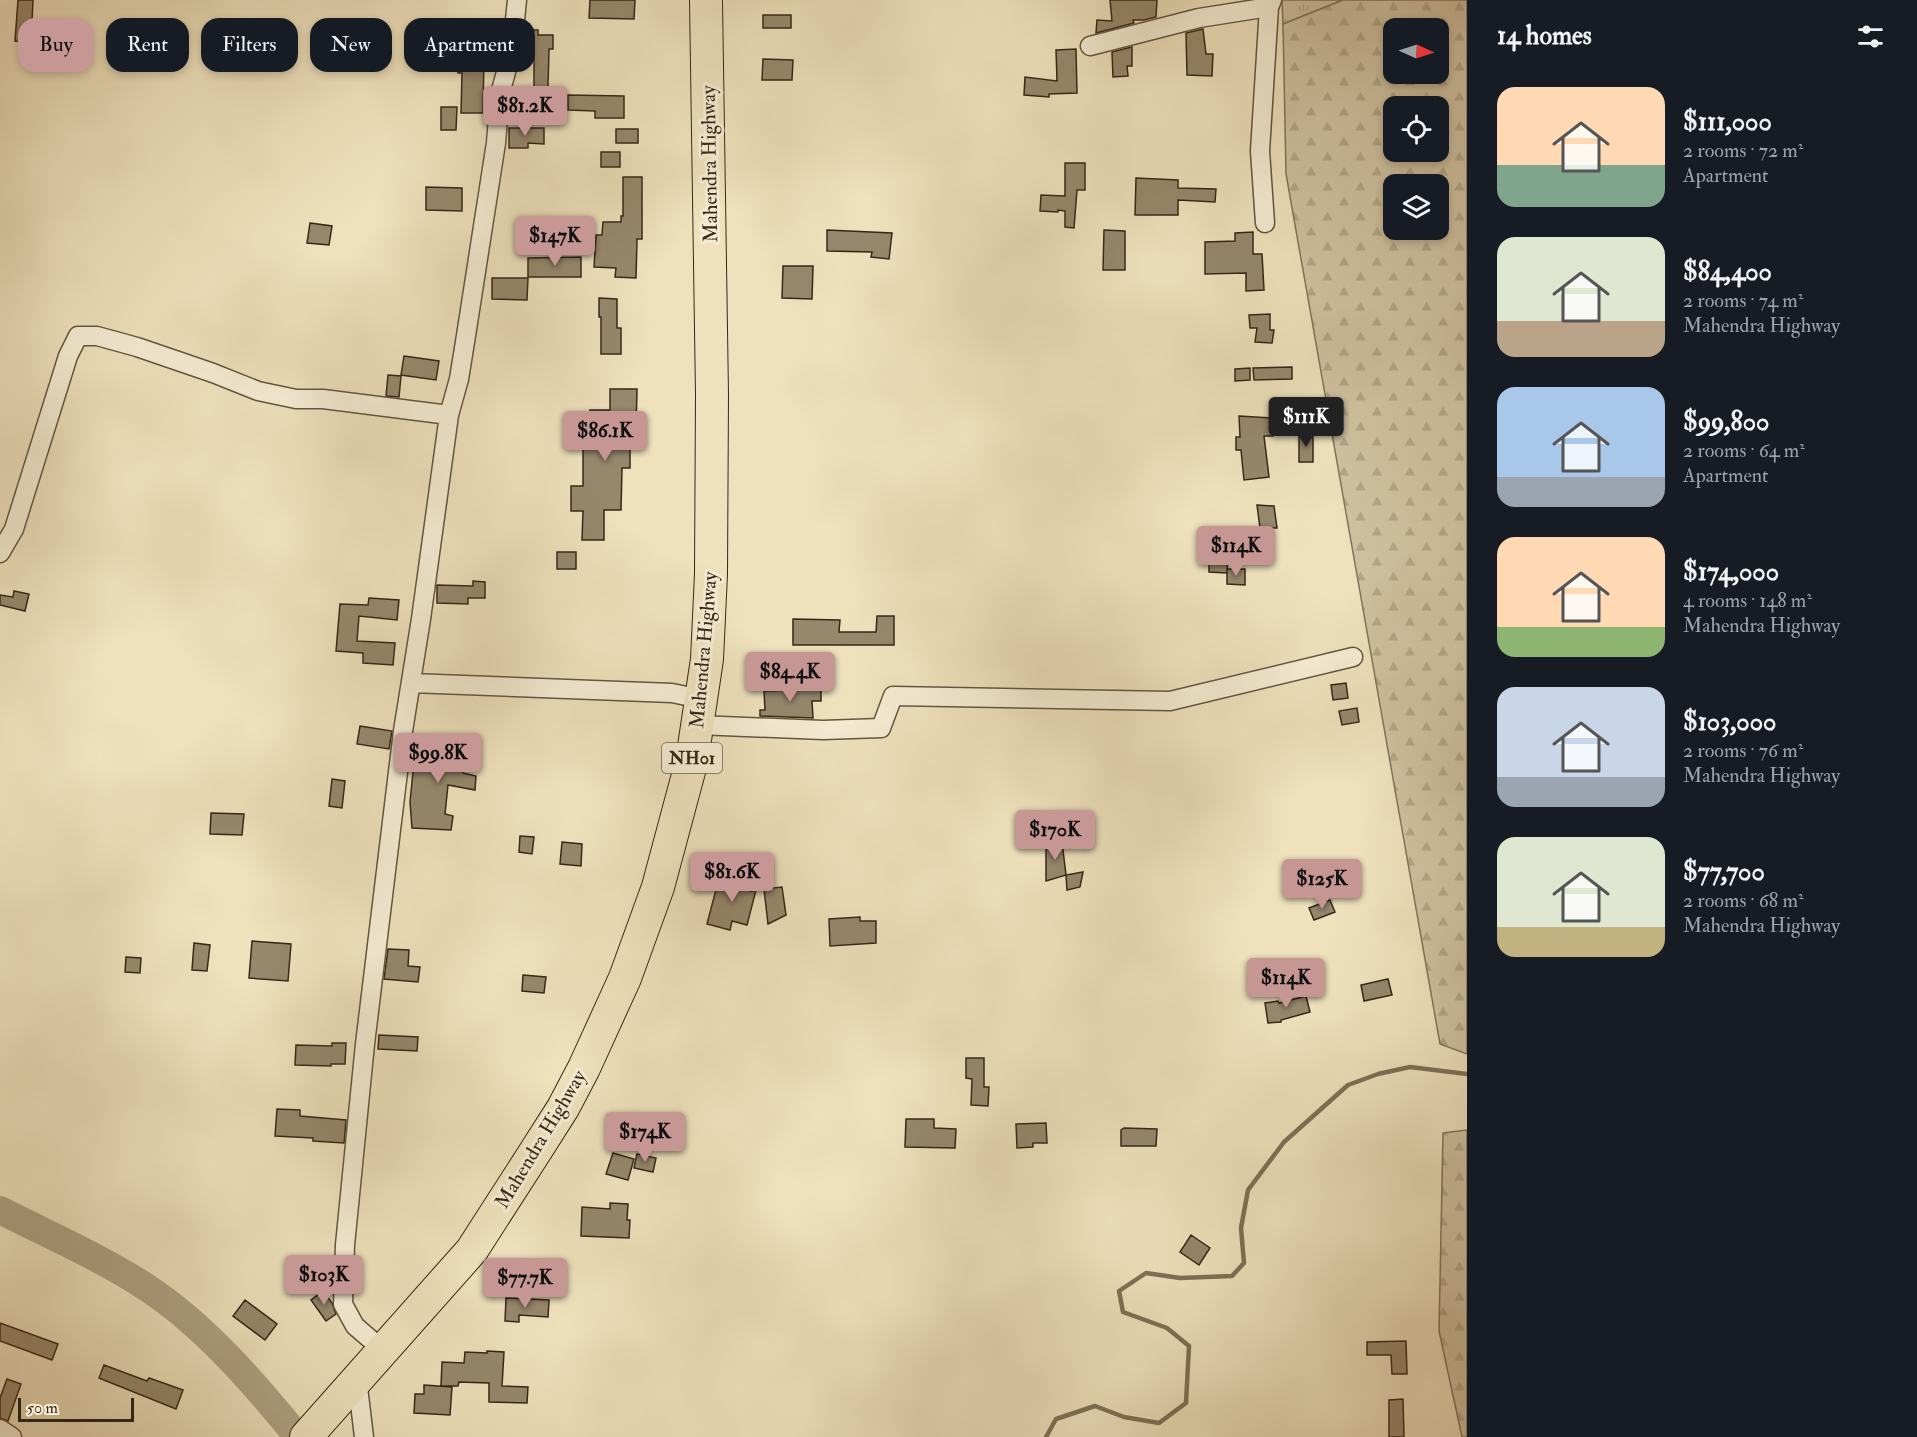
<!DOCTYPE html>
<html lang="en">
<head>
<meta charset="utf-8">
<style>
  body { margin:0; font-family:"IM FELL Double Pica",serif; background:#20242c; color:#f1f3f6; height:100vh; display:flex; flex-direction:column; font-size:22px; white-space:nowrap }
  * { box-sizing:border-box; margin:0 }
  p { font-size:20px; color:#9ea1a6 }
  .icon { flex:none; width:33px; height:33px; fill:none; stroke:currentColor; stroke-width:2; stroke-linecap:round; stroke-linejoin:round }
  .map { position:relative; flex:1; overflow:hidden }
  .details { display:flex; flex-direction:column; background:#171b24; width:450px }
  .details>* { flex:none }
  .banner { position:absolute; left:18px; top:18px; width:570px; height:54px; display:flex; gap:12px }
  .needle { width:39px; rotate:93deg }
  .tools { position:absolute; left:1383px; top:18px; display:grid; gap:12px }
  .tools a { display:grid; place-items:center; width:66px; height:66px; border-radius:12px; background:#171b24; box-shadow:0 3px 9px #0003; font-size:30px }
  .scale { position:absolute; left:18px; bottom:15px; width:116px; box-sizing:border-box; padding-left:6px; border:3px solid #362717; border-top:0; font-size:16px; line-height:21px; white-space:nowrap; color:#362717; -webkit-text-stroke:4px #f4ecd3; paint-order:stroke }
  .price { position:absolute; translate:-50% -51px; padding:0 14px; border-radius:6px; background:#c59692; color:#111; font-size:20px; line-height:39px; filter:drop-shadow(0 2px 3px #0008) }
  .price::after { content:''; position:absolute; left:50%; top:36px; width:18px; height:14px; margin-left:-9px; background:inherit; clip-path:polygon(0 0,100% 0,50% 100%) }
  .price.on { background:#222; color:#fff }
  ul { padding:0; list-style:none }
  li { display:flex; align-items:center; gap:18px; height:150px; padding:0 30px }
  li span { display:grid; place-items:center; flex:none; width:168px; height:120px; border-radius:18px; color:#555 }
  li>.icon { margin-inline-start:auto }
  span .icon { width:72px; height:72px; fill:#fffc; stroke-width:1 }
  li b { font-size:26px }
  h2 { display:flex; justify-content:space-between; align-items:center; height:72px; padding:0 30px; font-size:26px }
  .chip { padding:0 21px; border-radius:18px; background:#171b24; box-shadow:0 3px 9px #0003; font-size:21px; line-height:54px }
  .chip.on { background:#c59692; color:#111 }
  main { display:flex; flex:1; min-height:0 }
  .map>svg:first-child { display:block }
  .grass { fill:url(#grass-tufts); stroke:#82745c; stroke-width:1.5 }
  .forest { fill:url(#forest-firs); stroke:#82745c; stroke-width:1.5; fill-rule:evenodd }
  .lines { fill:none; stroke-linecap:round; stroke-linejoin:round }
  .stream { stroke:#7f7158; stroke-width:4.5 }
  .river { stroke:#afa284; stroke-width:28 }
  .building { fill:#96886d; stroke:#362717; stroke-width:1.5 }
  .minor-casing { stroke:#645640; stroke-width:21 }
  .trunk-casing { stroke:#362717; stroke-width:34 }
  .minor { stroke:#f4ecd3; stroke-width:18 }
  .trunk { stroke:#eee1bc; stroke-width:32 }
  .labels { text-anchor:middle; stroke-width:6; stroke-linejoin:round; paint-order:stroke }
  .shield { fill:#f4ecd3; stroke:#6f624f; stroke-width:1.5 }
  .shield-label { font-size:18px; font-weight:bold; fill:#362717 }
  .street-label { font-size:20px; fill:#362717; stroke:#f4ecd3 }
</style>
</head>
<body>
<main>
<div class="map">
<svg width="1467" height="1437" viewBox="0 0 1467 1437">
  <defs>
    <pattern id="grass-tufts" width="24" height="20" patternUnits="userSpaceOnUse" patternTransform="scale(1.5)"><rect width="24" height="20" fill="#cfc1a0"/><path d="M3 7l-1-3M5 7V3M7 7l1-3M15 17l-1-3M17 17v-4M19 17l1-3" fill="none" stroke="#b2a689"/></pattern>
    <pattern id="forest-firs" width="22" height="20" patternUnits="userSpaceOnUse" patternTransform="scale(1.5)"><rect width="22" height="20" fill="#cfc1a0"/><path d="M5 1l3.5 6h-7zM16 11l3.5 6h-7z" fill="#b2a689"/></pattern>
  </defs>
  <rect width="100%" height="100%" fill="#eee1bc"/>
  <filter id="stains"><feTurbulence type="fractalNoise" baseFrequency=".00333" numOctaves="4"/><feColorMatrix values="0 0 0 0 .2 0 0 0 0 .09 0 0 0 0 .02 0 0 0 .5 -.17"/></filter>
  <radialGradient id="worn" r=".72"><stop offset=".6" stop-color="#630" stop-opacity="0"/><stop offset="1" stop-color="#630" stop-opacity=".3"/></radialGradient>
  <path class="grass" d="M1282 0H1343L1283 24Z"/>
  <path class="forest" d="M1343 0H1467V1054L1440 1044 1286 174 1283 24ZM1394 28H1438V74H1394ZM1394 106H1438V152H1394ZM1394 184H1438V230H1394Z
    M1467 1130V1437H1462L1439 1331 1443 1133Z"/>
  <g class="lines">
    <path class="stream" d="M1046 1437 1056 1419 1095 1406 1124 1417 1159 1423 1186 1403 1189 1346 1167 1328 1123 1312 1119 1291 1146 1273 1180 1278 1232 1276 1244 1263 1241 1228 1248 1190 1284 1142 1348 1085 1378 1074 1410 1067 1467 1074"/>
    <path class="river" d="M0 1210C49 1235 100 1257 146 1287 204 1325 254 1383 298 1437"/>
  </g>
  <path class="building" d="M18 0H33L31 42 15 41Z
    M590 0H635L634 19 589 18Z
    M1110 0H1157L1156 17 1144 20H1133L1134 23 1096 33 1097 20 1112 21Z
    M763 15H791V28H763Z
    M1203 29 1206 54H1213L1212 76 1187 75 1186 33Z
    M525 30H538V35H553V49H549L548 87H534V48H524Z
    M1132 47V66H1127L1128 76 1113 77 1112 52Z
    M1076 49 1077 93 1049 94V97L1024 95 1025 77 1057 81 1056 50Z
    M426 52 484 54 483 113H461L462 73H458V70L426 69Z
    M763 59 793 60 792 80H762Z
    M568 95 624 96V118H595V111L568 110Z
    M441 107H457L456 130H441Z
    M509 128H544V144L528 143V148H509Z
    M616 129H638V143H616Z
    M601 152H620V167H601Z
    M1065 163H1085V190H1077L1074 228 1065 227V211L1058 210V212L1040 211 1041 195 1065 196Z
    M623 177H642V239H637L636 278 615 277 616 268 594 267 596 235H602L603 222H621V216H623Z
    M1136 178 1178 180V188L1216 189 1215 202 1178 200V215H1135Z
    M426 187 462 188V211L426 210Z
    M310 223 332 226 329 245 307 243Z
    M827 230 892 233 889 259 871 257 872 252 827 251Z
    M1104 230 1125 231V270H1103Z
    M1253 232V254H1262L1264 290 1246 291V273L1205 274V242L1235 241V233Z
    M581 257V277H528V258Z
    M783 266H813L812 299 782 298Z
    M492 278H528L527 300 492 299Z
    M599 298 617 299V328H621V354H601V317H599Z
    M1270 314V330H1274L1272 343 1255 342 1257 328H1250L1249 315Z
    M404 356 439 361 436 380 401 375Z
    M1292 367V379L1254 380 1253 368Z
    M1250 368V380L1235 381V369Z
    M388 375 401 376 399 397 386 396Z
    M610 389H637L636 430H630V468H622L621 510H604V540H582L583 511H571V486H583V443H590V410H610Z
    M1239 416 1274 418 1273 436H1264L1269 477 1244 480 1241 450H1236V437H1240Z
    M1299 434H1313V462H1299Z
    M1257 505 1274 506 1277 528H1260Z
    M557 552H576V569H557Z
    M1209 553H1228L1227 573 1209 572Z
    M1227 569H1245V585L1227 584Z
    M473 581 485 582V598H468V604L437 603V585L473 586Z
    M14 591 29 594 25 611 0 605V595L13 597Z
    M369 598 399 600 397 620 359 616 357 641 395 643 393 665 363 663V653L336 651 340 604 368 605Z
    M877 616H894V645H793V619L840 620 839 632H876Z
    M1346 683 1348 698 1333 700 1331 685Z
    M821 689V701H812L813 718 760 716V710H765L764 691Z
    M1357 708 1359 722 1342 725 1339 711Z
    M360 726 392 731 389 749 357 744Z
    M437 738 466 741 463 773 476 776 475 790 448 785 445 814 453 816 451 830 412 828 410 802 415 752 436 753Z
    M332 779 345 781 342 808 329 806Z
    M211 813 244 814 242 835 210 834Z
    M520 836 534 837 532 854 519 852Z
    M562 842 582 844 581 866 560 864Z
    M1062 842 1066 875 1046 881V843Z
    M1083 872 1080 887 1067 890 1066 875Z
    M738 874 754 878 751 891 756 890 747 925 732 921 730 930 707 924 718 882 735 887Z
    M782 887 786 915 768 924 764 889Z
    M1330 900 1335 912 1314 920 1309 908Z
    M860 917V921H876V943L830 946 829 919Z
    M252 941 291 944 288 981 249 978Z
    M194 943 210 945 207 971 192 970Z
    M388 949 409 950 408 966 420 967 418 982 384 979Z
    M126 957 141 958 140 973 125 972Z
    M523 975 546 977 544 993 522 991Z
    M1388 979 1392 995 1364 1001 1361 985Z
    M1306 996 1310 1012 1281 1020V1022L1268 1023 1265 1003 1278 1001 1279 1003Z
    M379 1035 418 1037 417 1051 378 1049Z
    M332 1043H346L345 1064H331V1066L295 1065 296 1045 332 1046Z
    M966 1058H984V1087H989L988 1106 971 1105 972 1079 966 1078Z
    M277 1109 300 1110V1116L346 1120 344 1143 313 1141V1138L275 1136Z
    M906 1119H934V1128L956 1129 955 1148 905 1147Z
    M1046 1123 1047 1143H1033V1147L1017 1148 1016 1124Z
    M1124 1128 1157 1129 1156 1146H1121V1130Z
    M613 1153 634 1159 628 1180 606 1174Z
    M637 1154 656 1158 653 1172 634 1168Z
    M610 1203 628 1204 627 1220H630L629 1238 581 1236 582 1207 610 1209Z
    M1191 1235 1210 1248 1199 1265 1180 1252Z
    M323 1291 332 1303 336 1314 326 1321 311 1300Z
    M506 1298 549 1300 548 1317 519 1315V1322L505 1321Z
    M245 1300 277 1324 265 1340 233 1316Z
    M0 1323 58 1344 52 1360 0 1341Z
    M1406 1341 1407 1374H1392L1391 1355H1367V1342Z
    M487 1351 504 1352 502 1386 528 1387 527 1403 489 1402V1383L459 1382 458 1386H441L442 1362 464 1363 465 1352 487 1353Z
    M104 1365 147 1381 149 1378 183 1390 176 1409 99 1378Z
    M7 1379 21 1384 8 1421 0 1418V1398Z
    M424 1385 452 1387 450 1415 414 1413 415 1394H424Z
    M1403 1399 1404 1437H1389V1400Z"/>
  <g class="lines">
    <defs>
      <path id="minor" d="M1090 46 1199 18 1269 7
        M1265 223 1260 151 1269 7 1272 0
        M0 553 14 529 68 356 78 336H97L137 347 213 373 258 391 296 399H323L449 415
        M411 683 672 693 701 699
        M698 725 823 730 881 728 893 696 1170 701 1353 657
        M383 1350 355 1326 343 1304 345 1245 365 1044 403 731 421 619 449 415 459 379 465 342 496 143 500 94 512 50 517 0
        M357 1379 364 1437
        M0 1429 12 1437"/>
      <path id="trunk" d="M306 1437 472 1250 535 1152 563 1108 584 1068 625 978 658 887 692 760 707 659 711 574 712 395 706 0"/>
    </defs>
    <use href="#minor" class="minor-casing"/>
    <use href="#trunk" class="trunk-casing"/>
    <use href="#minor" class="minor"/>
    <use href="#trunk" class="trunk"/>
  </g>
  <g class="labels">
    <rect class="shield" x="662" y="743" width="60" height="30" rx="4.5"/>
    <g class="shield-label">
      <text x="692" y="764">NH01</text>
    </g>
    <g class="street-label">
      <text transform="translate(709 164) rotate(-91)" y="7">Mahendra Highway</text>
      <text transform="translate(703 650) rotate(-85)" y="7">Mahendra Highway</text>
      <text transform="translate(540 1139) rotate(-59)" y="7">Mahendra Highway</text>
    </g>
  </g>
  <rect width="100%" height="100%" filter="url(#stains)"/>
  <rect width="100%" height="100%" fill="url(#worn)"/>
</svg>
<div class="tools">
<a><svg class="needle" viewBox="-14 -14 28 28"><path d="M0-13l5 13h-10z" fill="#e53935"/><path d="M0 13l5-13h-10z" fill="#9ea1a6"/></svg></a>
<a><svg class="icon" aria-label="locate" viewBox="0 0 24 24"><circle cx="12" cy="12" r="6"/><path d="M12 2v4M12 18v4M2 12h4M18 12h4"/></svg></a>
<a><svg class="icon" aria-label="layers" viewBox="0 0 24 24"><path d="M12 4l9 5-9 5-9-5zM3 14l9 5 9-5"/></svg></a>
</div>
<div class="scale">50 m</div>
<b class="price" style="left:525px;top:137px">$81.2K</b>
<b class="price" style="left:555px;top:267px">$147K</b>
<b class="price on" style="left:1306px;top:448px">$111K</b>
<b class="price" style="left:605px;top:462px">$86.1K</b>
<b class="price" style="left:1236px;top:577px">$114K</b>
<b class="price" style="left:790px;top:703px">$84.4K</b>
<b class="price" style="left:438px;top:784px">$99.8K</b>
<b class="price" style="left:1055px;top:861px">$170K</b>
<b class="price" style="left:732px;top:903px">$81.6K</b>
<b class="price" style="left:1322px;top:910px">$125K</b>
<b class="price" style="left:1286px;top:1009px">$114K</b>
<b class="price" style="left:645px;top:1163px">$174K</b>
<b class="price" style="left:324px;top:1306px">$103K</b>
<b class="price" style="left:525px;top:1309px">$77.7K</b>
<div class="banner">
<a class="chip on">Buy</a>
<a class="chip">Rent</a>
<a class="chip">Filters</a>
<a class="chip">New</a>
<a class="chip">Apartment</a>
</div>
</div>
<section class="details">
<h2>14 homes<svg class="icon" aria-label="filters" viewBox="0 0 24 24"><path d="M4 7h16M4 17h16"/><circle cx="9" cy="7" r="2"/><circle cx="15" cy="17" r="2"/></svg></h2>
<ul>
<li><span style="background:linear-gradient(#ffd9b3 65%,#7fa58c 0)"><svg class="icon" aria-label="home" viewBox="0 0 24 24"><path d="M3 11l9-7 9 7M6 9v11h12V9"/></svg></span><div><b>$111,000</b><p>2 rooms · 72 m²</p><p>Apartment</p></div></li>
<li><span style="background:linear-gradient(#dfe7d0 70%,#b9a48a 0)"><svg class="icon" aria-label="home" viewBox="0 0 24 24"><path d="M3 11l9-7 9 7M6 9v11h12V9"/></svg></span><div><b>$84,400</b><p>2 rooms · 74 m²</p><p>Mahendra Highway</p></div></li>
<li><span style="background:linear-gradient(#a9c7e8 75%,#9aa5b1 0)"><svg class="icon" aria-label="home" viewBox="0 0 24 24"><path d="M3 11l9-7 9 7M6 9v11h12V9"/></svg></span><div><b>$99,800</b><p>2 rooms · 64 m²</p><p>Apartment</p></div></li>
<li><span style="background:linear-gradient(#ffd9b3 75%,#8fb573 0)"><svg class="icon" aria-label="home" viewBox="0 0 24 24"><path d="M3 11l9-7 9 7M6 9v11h12V9"/></svg></span><div><b>$174,000</b><p>4 rooms · 148 m²</p><p>Mahendra Highway</p></div></li>
<li><span style="background:linear-gradient(#c9d6e8 75%,#9aa5b1 0)"><svg class="icon" aria-label="home" viewBox="0 0 24 24"><path d="M3 11l9-7 9 7M6 9v11h12V9"/></svg></span><div><b>$103,000</b><p>2 rooms · 76 m²</p><p>Mahendra Highway</p></div></li>
<li><span style="background:linear-gradient(#dfe7d0 75%,#c2b280 0)"><svg class="icon" aria-label="home" viewBox="0 0 24 24"><path d="M3 11l9-7 9 7M6 9v11h12V9"/></svg></span><div><b>$77,700</b><p>2 rooms · 68 m²</p><p>Mahendra Highway</p></div></li>
</ul>
</section>
</main>
</body>
</html>
